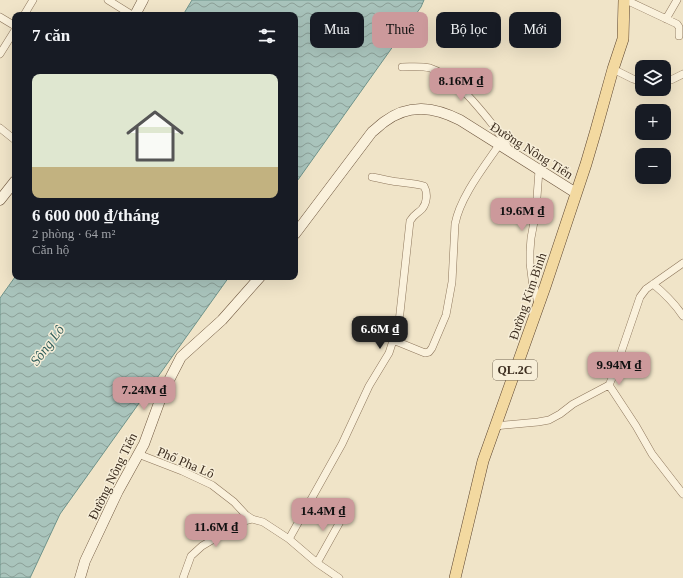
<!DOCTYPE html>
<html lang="vi">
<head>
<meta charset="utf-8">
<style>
  body { margin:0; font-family:"Times New Roman",serif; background:#20242c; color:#f1f3f6; height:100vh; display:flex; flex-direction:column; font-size:15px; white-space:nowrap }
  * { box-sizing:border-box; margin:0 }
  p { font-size:13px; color:#9ea1a6 }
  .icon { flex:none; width:22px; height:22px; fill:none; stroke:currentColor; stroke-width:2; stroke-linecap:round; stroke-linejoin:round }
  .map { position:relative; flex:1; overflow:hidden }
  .side { position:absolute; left:12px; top:12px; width:286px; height:268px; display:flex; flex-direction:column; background:#171b24; border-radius:8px; box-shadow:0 4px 16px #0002 }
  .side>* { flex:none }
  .top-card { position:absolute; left:310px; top:12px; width:313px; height:36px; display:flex; gap:8px }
  .tools { position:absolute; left:635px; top:60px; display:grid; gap:8px }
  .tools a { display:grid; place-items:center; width:36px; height:36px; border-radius:8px; background:#171b24; box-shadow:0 4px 16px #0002; font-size:20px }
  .price { position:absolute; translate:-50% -34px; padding:0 9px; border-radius:8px; background:#cc999b; color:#111; font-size:13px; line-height:26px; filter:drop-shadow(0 1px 2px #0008) }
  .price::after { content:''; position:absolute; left:50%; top:24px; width:12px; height:9px; margin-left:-6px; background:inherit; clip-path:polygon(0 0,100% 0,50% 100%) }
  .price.selected { background:#222; color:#fff }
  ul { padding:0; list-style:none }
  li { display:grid; align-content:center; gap:8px; height:212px; padding:0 20px }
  li span { display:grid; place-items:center; height:124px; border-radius:8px; color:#555 }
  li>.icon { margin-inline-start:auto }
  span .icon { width:72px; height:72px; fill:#fffc; stroke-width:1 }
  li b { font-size:17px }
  h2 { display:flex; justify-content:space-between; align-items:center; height:48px; padding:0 20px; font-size:17px }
  .chip { padding:0 14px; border-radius:8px; background:#171b24; box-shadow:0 4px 16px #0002; font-size:14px; line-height:36px }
  .chip.selected { background:#cc999b; color:#111 }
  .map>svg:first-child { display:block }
  .water { fill:url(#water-waves); stroke:#6f938a }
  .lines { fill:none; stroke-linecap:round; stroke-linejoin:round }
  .street-casing { stroke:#8d765c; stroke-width:8 }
  .secondary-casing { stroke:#6f573f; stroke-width:11 }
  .primary-casing { stroke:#5b4430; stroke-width:12 }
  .street { stroke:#faf1dc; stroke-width:7 }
  .secondary { stroke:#faf1dc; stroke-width:10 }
  .primary { stroke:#f3d9a0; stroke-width:11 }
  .labels { text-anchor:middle; stroke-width:3; stroke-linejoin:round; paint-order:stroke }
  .shield { fill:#f7eed8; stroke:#756857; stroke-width:1 }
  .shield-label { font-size:12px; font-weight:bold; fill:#3d2e20 }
  .street-label { font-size:13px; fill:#3d2e20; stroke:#f7eed8 }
  .water-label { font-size:14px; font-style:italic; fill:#2f5d5a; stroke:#f7eed8 }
</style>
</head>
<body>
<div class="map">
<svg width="683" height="578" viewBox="0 0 683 578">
  <defs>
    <pattern id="water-waves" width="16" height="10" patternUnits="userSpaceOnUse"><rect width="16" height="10" fill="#a9c4bc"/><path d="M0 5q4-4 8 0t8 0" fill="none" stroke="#8ba098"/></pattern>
  </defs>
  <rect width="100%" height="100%" fill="#f0e4c8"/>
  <path class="water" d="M192 0H424L421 7 295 184V15H183Z
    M15 277H229L60 514 30 578H0V298Z"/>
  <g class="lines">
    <defs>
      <path id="street" d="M108 0 132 15
        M626 0 677 24 679 27V36
        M24 15 33 0
        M0 17 15 26
        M666 19 677 0
        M0 54 15 30
        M402 67C412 67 421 66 430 68 448 74 460 87 472 100 487 117 498 130 509 150
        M613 69 633 79 642 81
        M664 81 671 80 683 74
        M0 128 15 140
        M653 284C664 293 675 304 683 316
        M538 304 535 289 533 287 530 263V251L531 238 536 211 539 170
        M393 340 425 353 429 352 432 348 446 315 452 282 455 224C460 197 484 167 499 145
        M609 385 636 426 652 454 683 494
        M495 426 538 422 549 420 560 414 573 404 609 385 613 376 640 297 646 289 683 263
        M138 454 182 471 212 485 234 502 246 515 252 519 263 522 289 539 317 563 339 578
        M289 539 342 444 369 386 389 353 399 322 410 221C414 214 417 214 422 209 427 203 428 193 424 186 414 183 403 183 392 181 385 180 379 178 372 177
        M317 563 346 511
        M183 578 191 556 202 546 244 521 252 519"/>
      <path id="secondary" d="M135 15 143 0
        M0 200 15 181
        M295 234 372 132C376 129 380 125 384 122 409 103 434 107 460 120L576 193
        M80 578 85 561 118 491 144 444 163 392 181 357 222 320 260 277"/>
      <path id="primary" d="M455 578 483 461 545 287 586 164 596 130 613 69 623 39 624 0"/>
    </defs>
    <use href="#street" class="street-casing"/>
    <use href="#secondary" class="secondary-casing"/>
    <use href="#primary" class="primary-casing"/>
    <use href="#street" class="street"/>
    <use href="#secondary" class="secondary"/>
    <use href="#primary" class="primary"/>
  </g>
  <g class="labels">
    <rect class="shield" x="493" y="360" width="44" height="20" rx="3"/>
    <g class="shield-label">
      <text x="515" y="374">QL.2C</text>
    </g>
    <g class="street-label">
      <text transform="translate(532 150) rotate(32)" y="5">Đường Nông Tiến</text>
      <text transform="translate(527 296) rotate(-71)" y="5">Đường Kim Bình</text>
      <text transform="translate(186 462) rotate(23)" y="5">Phố Pha Lô</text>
      <text transform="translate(112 476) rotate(-64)" y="5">Đường Nông Tiến</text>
    </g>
    <g class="water-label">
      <text transform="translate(47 345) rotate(-53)" y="5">Sông Lô</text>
    </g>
  </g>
</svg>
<div class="tools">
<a><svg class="icon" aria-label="layers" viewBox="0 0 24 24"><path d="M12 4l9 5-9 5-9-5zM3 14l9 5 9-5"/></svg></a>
<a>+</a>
<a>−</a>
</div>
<b class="price" style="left:461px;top:102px">8.16M ₫</b>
<b class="price" style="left:522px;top:232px">19.6M ₫</b>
<b class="price selected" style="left:380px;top:350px">6.6M ₫</b>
<b class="price" style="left:619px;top:386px">9.94M ₫</b>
<b class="price" style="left:144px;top:411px">7.24M ₫</b>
<b class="price" style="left:323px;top:532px">14.4M ₫</b>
<b class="price" style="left:216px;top:548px">11.6M ₫</b>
<div class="top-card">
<a class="chip">Mua</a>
<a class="chip selected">Thuê</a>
<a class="chip">Bộ lọc</a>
<a class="chip">Mới</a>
</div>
<section class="side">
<h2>7 căn<svg class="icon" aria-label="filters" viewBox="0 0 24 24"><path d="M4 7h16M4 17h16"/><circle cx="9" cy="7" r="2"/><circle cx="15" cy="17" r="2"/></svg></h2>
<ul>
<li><span style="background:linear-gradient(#dfe7d0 75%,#c2b280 0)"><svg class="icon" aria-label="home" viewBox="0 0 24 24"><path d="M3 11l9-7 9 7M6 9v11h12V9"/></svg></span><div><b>6 600 000 ₫/tháng</b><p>2 phòng · 64 m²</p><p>Căn hộ</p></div></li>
</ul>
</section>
</div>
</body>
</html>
